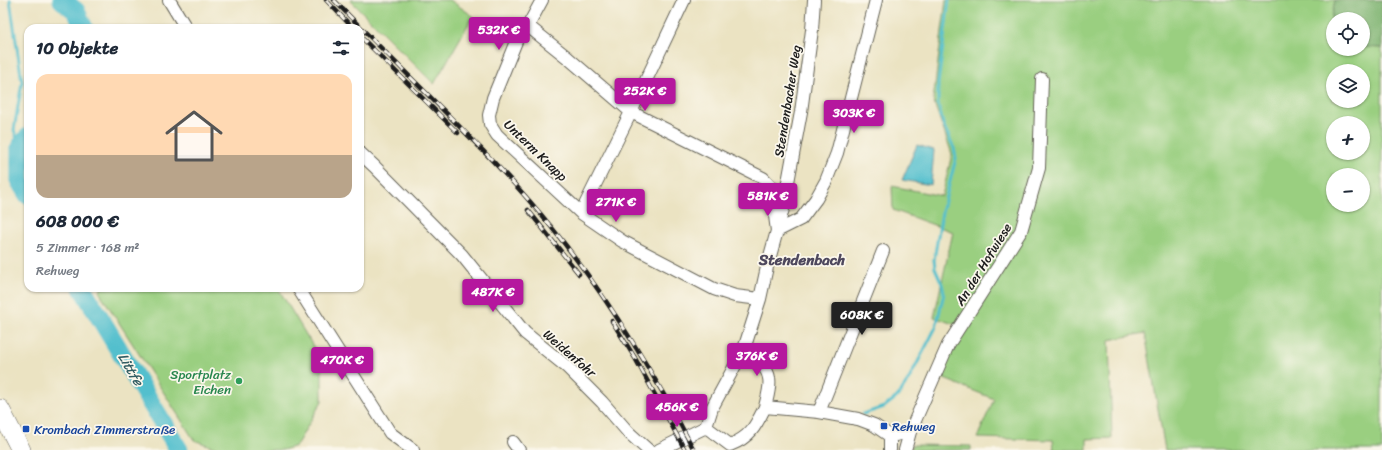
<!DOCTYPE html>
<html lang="de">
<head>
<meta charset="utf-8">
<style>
  body { margin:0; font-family:Sriracha,sans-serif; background:#f2f2f3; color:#1f2937; height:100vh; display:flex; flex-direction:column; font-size:15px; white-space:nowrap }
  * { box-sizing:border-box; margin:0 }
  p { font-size:13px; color:#747a83 }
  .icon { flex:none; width:22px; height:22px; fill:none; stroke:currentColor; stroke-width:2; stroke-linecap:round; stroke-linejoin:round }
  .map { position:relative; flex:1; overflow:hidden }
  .drawer { position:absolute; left:24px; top:24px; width:340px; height:268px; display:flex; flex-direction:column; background:#fff; border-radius:12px; box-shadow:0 1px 3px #0004 }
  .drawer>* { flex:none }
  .buttons { position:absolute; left:1326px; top:12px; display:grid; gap:8px }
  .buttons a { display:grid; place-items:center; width:44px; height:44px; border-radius:50%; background:#fff; box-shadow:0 1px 3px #0004; font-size:20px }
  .price { position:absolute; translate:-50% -34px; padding:0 9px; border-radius:4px; background:#b5179e; color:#fff; font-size:13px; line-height:26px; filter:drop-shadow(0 1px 2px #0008) }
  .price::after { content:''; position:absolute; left:50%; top:24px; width:12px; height:9px; margin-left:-6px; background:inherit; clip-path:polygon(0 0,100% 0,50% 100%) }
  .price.selected { background:#222; color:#fff }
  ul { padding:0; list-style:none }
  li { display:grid; align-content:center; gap:8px; height:212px; padding:0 12px }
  li span { display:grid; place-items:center; height:124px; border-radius:12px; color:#555 }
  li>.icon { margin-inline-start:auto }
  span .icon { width:72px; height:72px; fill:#fffc; stroke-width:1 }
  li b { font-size:17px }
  h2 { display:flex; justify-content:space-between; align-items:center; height:48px; padding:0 12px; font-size:17px }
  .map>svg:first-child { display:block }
  .green { fill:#9acf80; stroke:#5b764e; fill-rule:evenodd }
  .forest { fill:#7bb26e; stroke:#4c6745 }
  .water { fill:#53bfcd; stroke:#386e74 }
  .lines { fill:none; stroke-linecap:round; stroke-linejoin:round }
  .stream { stroke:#53bfcd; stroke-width:3 }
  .river { stroke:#53bfcd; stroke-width:19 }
  .street-casing { stroke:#646256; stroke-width:14 }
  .primary-casing { stroke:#646256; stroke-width:20 }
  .street { stroke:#fff; stroke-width:12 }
  .primary { stroke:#fff; stroke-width:19 }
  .rail-casing { stroke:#1c1c1c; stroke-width:4.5 }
  .rail { stroke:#fbf7ec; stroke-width:3; stroke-dasharray:9; stroke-linecap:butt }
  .leisure-dot { fill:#2e9e5b; stroke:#fbf7ec; stroke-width:1.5 }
  .transit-dot { fill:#1a4fb4; stroke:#fbf7ec; stroke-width:1.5 }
  .labels { text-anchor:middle; stroke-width:3.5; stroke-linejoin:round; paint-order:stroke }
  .street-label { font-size:13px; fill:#1c1c1c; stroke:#fbf7ec }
  .leisure-label { font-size:13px; fill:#27864d; stroke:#fbf7ec; text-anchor:end }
  .transit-label { font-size:13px; fill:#164399; stroke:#fbf7ec; text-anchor:start }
  .water-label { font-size:14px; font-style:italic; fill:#325d63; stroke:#fbf7ec }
  .quarter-label { font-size:15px; font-weight:bold; fill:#4e485d; stroke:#fbf7ec }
</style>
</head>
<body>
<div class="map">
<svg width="1382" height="450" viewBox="0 0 1382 450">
  <rect width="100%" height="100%" fill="#fbf7ec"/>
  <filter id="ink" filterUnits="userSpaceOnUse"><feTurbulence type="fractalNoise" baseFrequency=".025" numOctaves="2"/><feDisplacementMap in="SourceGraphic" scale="8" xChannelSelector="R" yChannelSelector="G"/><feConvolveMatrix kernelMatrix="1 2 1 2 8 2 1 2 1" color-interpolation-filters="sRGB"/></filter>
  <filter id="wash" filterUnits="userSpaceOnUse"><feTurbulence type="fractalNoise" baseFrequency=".012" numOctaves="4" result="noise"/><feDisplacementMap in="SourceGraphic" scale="16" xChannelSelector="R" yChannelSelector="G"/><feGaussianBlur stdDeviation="0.9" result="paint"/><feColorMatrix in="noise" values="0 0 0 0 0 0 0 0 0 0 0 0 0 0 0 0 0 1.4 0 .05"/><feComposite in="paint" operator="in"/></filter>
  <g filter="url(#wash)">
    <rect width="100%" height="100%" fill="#ebe3c2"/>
    <path class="green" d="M350 0H450L473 16 434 84Z
      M946 0H1335L1326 45 1333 46V49H1363V47L1382 48V450H1165L1145 333 1109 340 1112 438 1087 439V450H1054L1053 440 977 438 994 399 942 378 956 325 934 317 953 232 893 210 892 186 942 196 952 154 933 100ZM1333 71H1363V101H1333ZM1333 123H1363V153H1333ZM1333 175H1363V205H1333Z
      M101 288H278L322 361V401L296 446 283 450H221L194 440 100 293Z
      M912 445 971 446V450H911Z"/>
    <path class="forest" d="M1335 0H1382V48L1363 47V19H1333V46L1326 45Z"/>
    <path class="water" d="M917 145 934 150 931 185 902 180Z"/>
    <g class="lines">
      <path class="stream" d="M10 0 22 82 14 130 20 147
        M863 414 884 407 897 397 908 381 936 327 944 293 942 284 935 268 934 260 942 212 956 158 954 148 943 124 938 104V83L949 0"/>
      <path class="river" d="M62 0 76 11 84 28
        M28 137 20 147V182L28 195
        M82 288 179 450"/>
    </g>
  </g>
  <g filter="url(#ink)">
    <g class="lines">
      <defs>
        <path id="street" d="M169 0 186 28
          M542 0 528 26 517 39 493 98 489 115 490 124 497 135 581 213 622 241 714 289 735 296 760 299
          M528 26 568 58 631 112 763 178 771 186 777 231 801 219 816 199 826 181 837 153 876 0
          M360 153 374 166 462 255 525 333 567 367 602 402 628 432 648 450
          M581 213 631 112 684 0
          M298 288 390 433 413 450
          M744 349C753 357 767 365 769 378 771 386 767 398 765 407
          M819 412 883 251
          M706 427 730 445C751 437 756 425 765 407L819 412 858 419 874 425 890 436
          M890 436 910 432 948 345 1021 231 1039 168 1042 79
          M890 436V450
          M513 442 519 450
          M659 450 706 427 712 408 744 349 760 299 767 267 783 209 801 112 812 30 814 0
          M905 450 910 432"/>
        <path id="primary" d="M0 409 21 450"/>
      </defs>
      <use href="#street" class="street-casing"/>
      <use href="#primary" class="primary-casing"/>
      <use href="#street" class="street"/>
      <use href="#primary" class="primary"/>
      <defs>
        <path id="rail" d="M326 0 353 28
          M334 0C397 66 465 128 526 197 593 273 647 360 694 450
          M360 36 458 133
          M528 210 579 274
          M612 321 635 358 685 450"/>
      </defs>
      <use href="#rail" class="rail-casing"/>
      <use href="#rail" class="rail"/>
    </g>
  </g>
  <circle class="leisure-dot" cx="239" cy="381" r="4"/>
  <g class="transit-dot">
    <rect x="880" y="422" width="8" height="8" rx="2"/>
    <rect x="22" y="425" width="8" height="8" rx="2"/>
  </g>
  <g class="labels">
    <g class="street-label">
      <text transform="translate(787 101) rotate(-81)" y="5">Stendenbacher Weg</text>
      <text transform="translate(536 150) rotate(44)" y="5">Unterm Knapp</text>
      <text transform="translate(983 264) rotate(-58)" y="5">An der Hofwiese</text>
      <text transform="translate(570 353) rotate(41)" y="5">Weidenfohr</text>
    </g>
    <g class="leisure-label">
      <text x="231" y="379">Sportplatz<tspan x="231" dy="15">Eichen</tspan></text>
    </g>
    <g class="transit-label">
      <text x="892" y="431">Rehweg</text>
      <text x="34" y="434">Krombach Zimmerstraße</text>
    </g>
    <g class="water-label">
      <text transform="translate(131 369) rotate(59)" y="5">Littfe</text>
    </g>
    <g class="quarter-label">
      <text x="802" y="265">Stendenbach</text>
    </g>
  </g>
</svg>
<div class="buttons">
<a><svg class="icon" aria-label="locate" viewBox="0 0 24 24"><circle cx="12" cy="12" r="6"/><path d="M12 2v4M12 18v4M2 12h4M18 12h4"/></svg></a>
<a><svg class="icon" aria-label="layers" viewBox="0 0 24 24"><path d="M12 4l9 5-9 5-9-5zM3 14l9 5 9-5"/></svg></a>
<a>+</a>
<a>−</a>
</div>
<b class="price" style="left:499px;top:51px">532K €</b>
<b class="price" style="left:645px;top:112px">252K €</b>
<b class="price" style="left:854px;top:134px">303K €</b>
<b class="price" style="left:768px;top:217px">581K €</b>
<b class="price" style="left:616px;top:223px">271K €</b>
<b class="price" style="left:493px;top:313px">487K €</b>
<b class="price selected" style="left:862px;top:336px">608K €</b>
<b class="price" style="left:757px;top:377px">376K €</b>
<b class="price" style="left:342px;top:381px">470K €</b>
<b class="price" style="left:677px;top:428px">456K €</b>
<section class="drawer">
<h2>10 Objekte<svg class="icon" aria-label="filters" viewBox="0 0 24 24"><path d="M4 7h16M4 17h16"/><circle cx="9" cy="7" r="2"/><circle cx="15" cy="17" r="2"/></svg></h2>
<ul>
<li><span style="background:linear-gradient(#ffd9b3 65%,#b9a48a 0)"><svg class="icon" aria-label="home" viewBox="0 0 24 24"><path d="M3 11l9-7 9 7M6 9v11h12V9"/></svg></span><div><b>608 000 €</b><p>5 Zimmer · 168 m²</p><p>Rehweg</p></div></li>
</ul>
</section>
</div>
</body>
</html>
